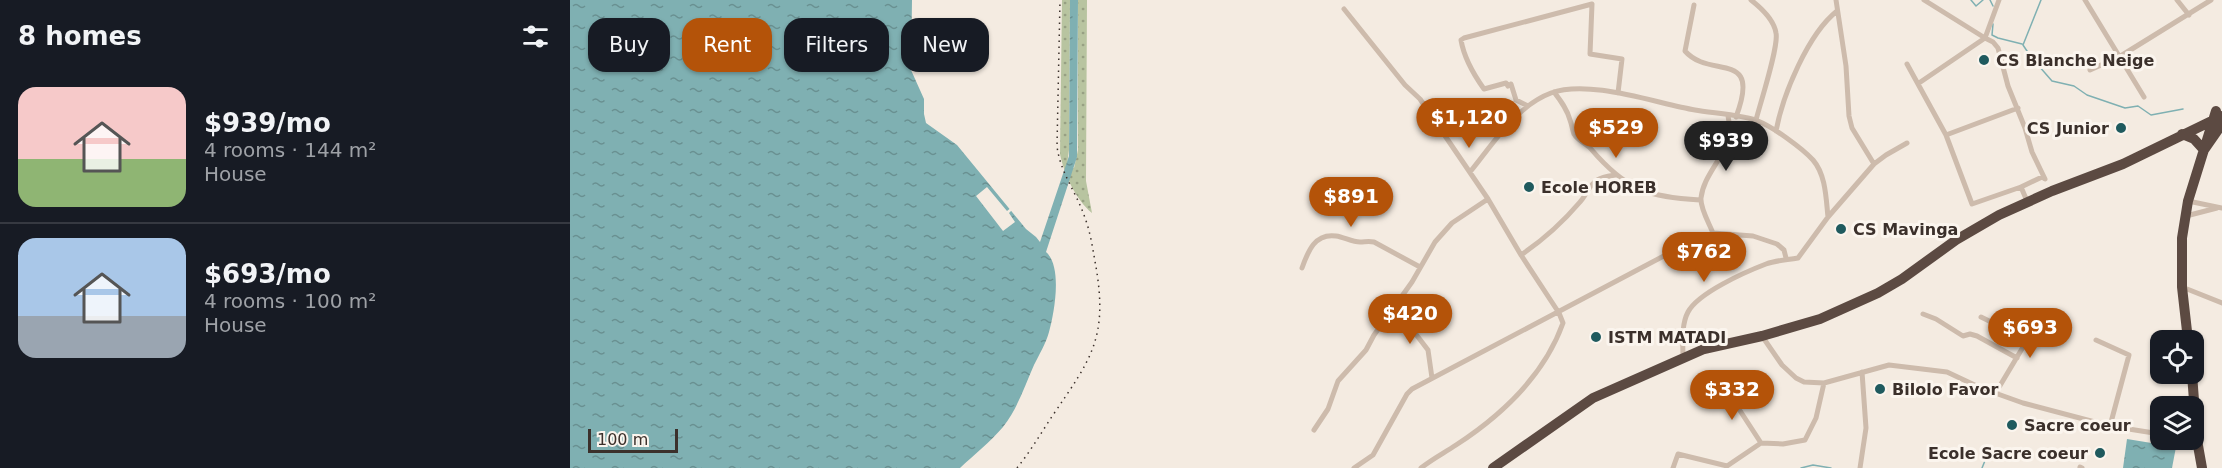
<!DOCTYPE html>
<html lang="en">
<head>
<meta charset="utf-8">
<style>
  body { margin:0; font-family:"DejaVu Sans",sans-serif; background:#20242c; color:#f1f3f6; height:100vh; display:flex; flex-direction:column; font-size:22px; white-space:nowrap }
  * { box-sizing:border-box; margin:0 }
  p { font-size:20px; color:#9ea1a6 }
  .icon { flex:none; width:33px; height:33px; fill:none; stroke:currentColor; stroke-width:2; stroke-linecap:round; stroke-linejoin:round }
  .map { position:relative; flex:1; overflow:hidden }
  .drawer { display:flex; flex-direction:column; background:#171b24; width:570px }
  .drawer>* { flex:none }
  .banner { position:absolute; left:18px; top:18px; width:570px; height:54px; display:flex; gap:12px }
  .controls { position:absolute; left:1580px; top:330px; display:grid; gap:12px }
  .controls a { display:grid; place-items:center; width:54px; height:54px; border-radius:12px; background:#171b24; box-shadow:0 2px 4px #0004; font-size:30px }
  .scale { position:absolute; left:18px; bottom:15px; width:90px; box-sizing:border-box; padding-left:6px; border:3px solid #3b302b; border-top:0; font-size:16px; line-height:21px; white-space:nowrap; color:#3b302b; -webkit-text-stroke:4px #fbf5ee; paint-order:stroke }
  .price { position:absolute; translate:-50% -51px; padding:0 14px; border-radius:21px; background:#b45309; color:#fff; font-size:20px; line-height:39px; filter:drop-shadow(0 2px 3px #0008) }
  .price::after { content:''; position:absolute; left:50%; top:36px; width:18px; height:14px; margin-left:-9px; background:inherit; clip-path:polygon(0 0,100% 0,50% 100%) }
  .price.active { background:#222; color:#fff }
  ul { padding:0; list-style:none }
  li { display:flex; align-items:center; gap:18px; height:150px; padding:0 18px }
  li+li { border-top:2px solid #363941 }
  li span { display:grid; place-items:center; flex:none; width:168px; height:120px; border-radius:18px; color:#555 }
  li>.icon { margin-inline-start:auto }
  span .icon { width:72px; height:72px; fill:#fffc; stroke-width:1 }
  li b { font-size:26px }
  h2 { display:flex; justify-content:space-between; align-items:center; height:72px; padding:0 18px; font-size:26px }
  .chip { padding:0 21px; border-radius:18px; background:#171b24; box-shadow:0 2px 4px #0004; font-size:21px; line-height:54px }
  .chip.active { background:#b45309; color:#fff }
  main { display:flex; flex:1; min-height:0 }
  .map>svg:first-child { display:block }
  .grass { fill:url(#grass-dots) }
  .water { fill:url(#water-ripples) }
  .pier { fill:#f4ebe1 }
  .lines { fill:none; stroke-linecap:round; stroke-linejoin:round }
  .stream { stroke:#7fb0b2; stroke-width:1.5 }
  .street { stroke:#cdbbac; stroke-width:5 }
  .highway { stroke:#5c4a42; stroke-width:10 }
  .rail { stroke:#3b302b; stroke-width:1.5; stroke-dasharray:1.5 4.5; stroke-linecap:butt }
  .poi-dot { fill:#1f5a5e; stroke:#fbf5ee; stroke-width:2 }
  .labels { text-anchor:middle; stroke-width:6; stroke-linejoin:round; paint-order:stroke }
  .poi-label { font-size:16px; font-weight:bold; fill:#3b302b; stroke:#fbf5ee; text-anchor:start }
</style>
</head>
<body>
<main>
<section class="drawer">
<h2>8 homes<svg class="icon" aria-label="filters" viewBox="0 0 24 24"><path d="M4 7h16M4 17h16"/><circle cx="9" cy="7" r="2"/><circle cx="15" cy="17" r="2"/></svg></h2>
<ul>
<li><span style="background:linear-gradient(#f6c9c9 60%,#8fb573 0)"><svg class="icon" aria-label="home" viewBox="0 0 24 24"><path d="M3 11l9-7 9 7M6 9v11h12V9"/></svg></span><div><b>$939/mo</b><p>4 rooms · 144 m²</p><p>House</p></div></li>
<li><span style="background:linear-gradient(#a9c7e8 65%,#9aa5b1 0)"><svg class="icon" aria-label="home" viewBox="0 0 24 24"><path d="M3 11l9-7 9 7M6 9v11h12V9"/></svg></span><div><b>$693/mo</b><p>4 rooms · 100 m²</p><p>House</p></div></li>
</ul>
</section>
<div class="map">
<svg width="1652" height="468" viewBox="0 0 1652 468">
  <defs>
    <pattern id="grass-dots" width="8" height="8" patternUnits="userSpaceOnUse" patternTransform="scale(1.5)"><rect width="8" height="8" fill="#b8c4a0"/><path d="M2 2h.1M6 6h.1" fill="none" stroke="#97a083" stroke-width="1.8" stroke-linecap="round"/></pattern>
    <pattern id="water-ripples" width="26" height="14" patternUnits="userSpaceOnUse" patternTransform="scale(1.5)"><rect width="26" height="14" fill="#7fb0b2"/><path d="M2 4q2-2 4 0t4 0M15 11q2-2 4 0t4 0" fill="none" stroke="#699091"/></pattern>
  </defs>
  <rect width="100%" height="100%" fill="#f4ebe1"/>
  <path class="grass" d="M492 0H500L499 150 497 165 504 168 508 150V0H517L516 181 522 213C506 200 494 174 490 154Z"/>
  <path class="water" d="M0 0H342L341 70 354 99V114L356 123 387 145 456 229 466 237 470 242 499 156 500 0H508L507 157 476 252C493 267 484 314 479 332 476 343 469 355 464 365 455 385 447 410 433 427 420 442 404 455 390 468H0Z
    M1557 439 1606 447 1602 468H1553Z"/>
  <path class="pier" d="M417 187 437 211 442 207 443 209 439 213 445 222 433 231 406 196Z"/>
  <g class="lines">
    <path class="stream" d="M1401 0 1406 6 1413 0
      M1420 0 1423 6
      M1471 0 1453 45 1461 57 1482 81 1504 86 1517 95 1555 108 1568 106 1581 115 1613 109
      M1423 24 1422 35 1428 38 1452 44
      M1231 468 1243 465 1261 468
      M1412 468 1421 446"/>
    <path class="street" d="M1181 0C1190 7 1204 20 1206 33 1209 46 1190 104 1186 120
      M1266 0 1276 66 1279 116 1282 128 1304 164
      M1429 0 1415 38 1423 42 1428 48 1438 86 1455 128 1462 152 1475 179 1472 177 1451 187 1457 201
      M1515 0 1574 97
      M1607 0 1619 15
      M1124 5 1115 51C1140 80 1192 48 1166 117
      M774 9 835 85 850 99 918 199 951 255 989 313 993 323C974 376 932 415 886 445 874 453 862 459 851 468
      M1337 64 1376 135 1402 204 1451 187
      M1520 70 1549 57 1641 0
      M1349 83 1415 38 1354 0
      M984 92C991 101 997 109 1000 120 1002 125 1002 129 1004 134 1008 141 1016 143 1021 149 1056 190 1078 197 1130 200
      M958 106 946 100 941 84 938 86 936 83 914 89C904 75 894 58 891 40L894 38 1022 4 1020 54 1052 59 1048 93
      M1206 131C1213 94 1238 34 1267 11
      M1376 135 1448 108
      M900 172C923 144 946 106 981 93 1019 79 1085 103 1125 110 1141 113 1174 115 1188 121 1203 127 1232 148 1243 160 1256 175 1256 199 1258 217L1228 258C1217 260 1207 260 1196 264 1175 272 1128 293 1118 312 1111 325 1113 344 1113 358
      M1618 201 1652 208
      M1616 216 1647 208
      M1258 217 1304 164 1316 155 1337 143
      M1143 233C1139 223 1130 208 1131 198 1134 169 1166 151 1158 116
      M951 255C973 240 993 222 1010 202 1016 196 1019 185 1027 180 1032 177 1039 176 1045 175
      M732 268C738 251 745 233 766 236 774 237 782 242 790 242 795 242 798 241 804 242L850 267
      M1612 287 1652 303
      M825 307 858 350 862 378
      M1353 314 1366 319 1393 336 1400 334 1407 336 1447 358
      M1411 317 1458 340
      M1192 336 1212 365 1226 378 1234 382 1254 383 1319 365 1377 372 1411 388 1453 403 1540 426 1590 434
      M1526 340 1559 355 1540 426
      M1154 386 1191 443
      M1425 394 1474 312
      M744 430 758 409 768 381 796 350 804 335 842 282 865 242 882 223 918 199
      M1510 467 1512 468
      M784 468 803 455 837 394 842 389 1124 240 1143 233 1183 236 1207 244 1214 250 1216 258
      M1103 468 1108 454 1157 466 1191 443 1213 444 1235 440 1246 418 1254 383
      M1290 468 1296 428 1292 372"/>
    <path class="highway" d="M1612 134 1624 139 1634 150 1652 124
      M1618 340 1612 287V238L1618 201 1646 111
      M1622 374 1627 440 1632 468
      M923 468 1023 398 1134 349 1192 336 1250 319 1308 293 1332 279 1386 240 1429 215 1482 191 1553 164 1652 116"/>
    <path class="rail" d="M447 468C460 452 471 433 483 415 521 359 538 338 526 267 523 251 521 234 515 218 507 193 490 173 487 146L490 0"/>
  </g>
  <g class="poi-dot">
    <circle cx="1414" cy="60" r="6"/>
    <circle cx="1551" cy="128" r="6"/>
    <circle cx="959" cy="187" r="6"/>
    <circle cx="1271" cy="229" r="6"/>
    <circle cx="1026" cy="337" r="6"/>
    <circle cx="1310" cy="389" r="6"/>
    <circle cx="1442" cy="425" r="6"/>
    <circle cx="1530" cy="453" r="6"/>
  </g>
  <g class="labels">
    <g class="poi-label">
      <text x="1426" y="66">CS Blanche Neige</text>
      <text x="1539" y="134" text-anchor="end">CS Junior</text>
      <text x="971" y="193">Ecole HOREB</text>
      <text x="1283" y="235">CS Mavinga</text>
      <text x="1038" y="343">ISTM MATADI</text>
      <text x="1322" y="395">Bilolo Favor</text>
      <text x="1454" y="431">Sacre coeur</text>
      <text x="1518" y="459" text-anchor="end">Ecole Sacre coeur</text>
    </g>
  </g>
</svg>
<div class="controls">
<a><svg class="icon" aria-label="locate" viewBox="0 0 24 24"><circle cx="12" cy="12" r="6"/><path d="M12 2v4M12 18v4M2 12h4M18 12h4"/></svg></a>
<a><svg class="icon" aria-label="layers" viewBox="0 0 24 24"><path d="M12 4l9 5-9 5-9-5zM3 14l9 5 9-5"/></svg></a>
</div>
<div class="scale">100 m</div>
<b class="price" style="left:899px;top:149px">$1,120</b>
<b class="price" style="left:1046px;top:159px">$529</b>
<b class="price active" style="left:1156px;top:172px">$939</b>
<b class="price" style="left:781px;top:228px">$891</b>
<b class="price" style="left:1134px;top:283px">$762</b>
<b class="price" style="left:840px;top:345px">$420</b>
<b class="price" style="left:1460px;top:359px">$693</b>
<b class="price" style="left:1162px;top:421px">$332</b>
<div class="banner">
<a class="chip">Buy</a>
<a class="chip active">Rent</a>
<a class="chip">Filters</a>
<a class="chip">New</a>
</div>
</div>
</main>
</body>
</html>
